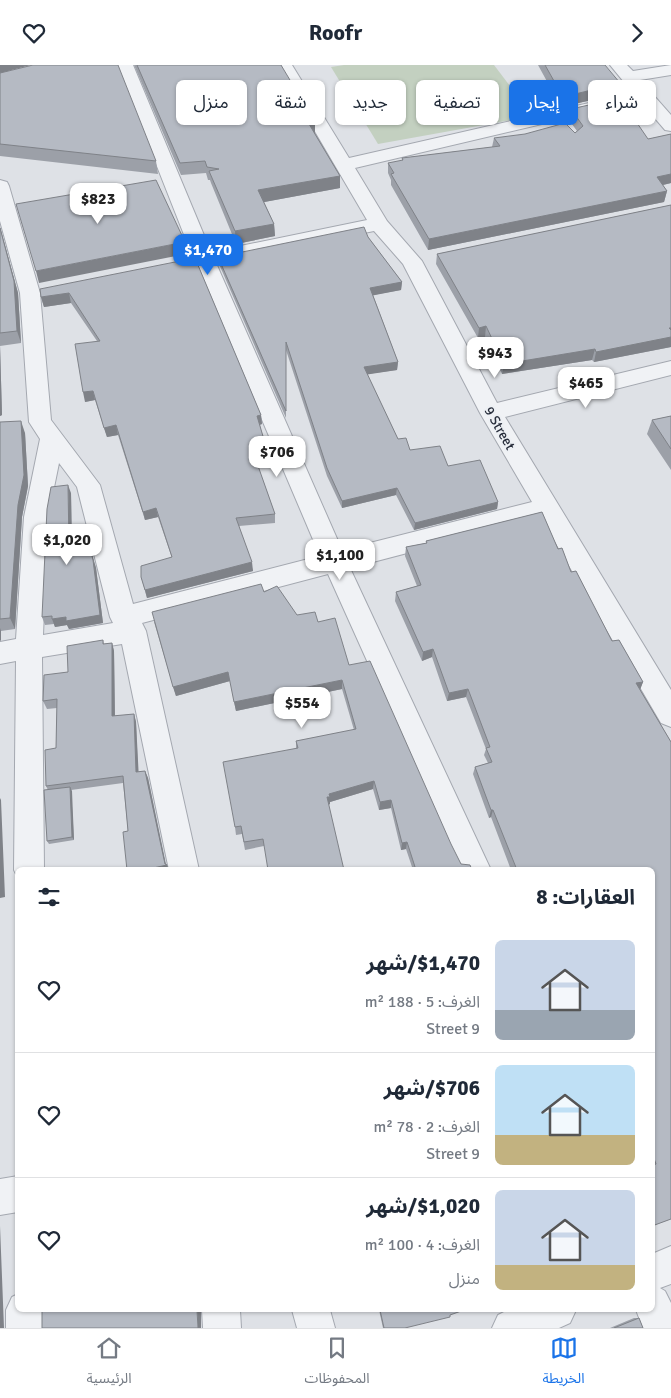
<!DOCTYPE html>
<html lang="ar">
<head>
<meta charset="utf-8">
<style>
  body { margin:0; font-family:Signika,"Noto Sans Arabic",sans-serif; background:#f2f2f3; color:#1f2937; direction:rtl; height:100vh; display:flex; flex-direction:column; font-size:19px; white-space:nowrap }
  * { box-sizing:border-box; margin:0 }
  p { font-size:16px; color:#747a83 }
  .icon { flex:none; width:28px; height:28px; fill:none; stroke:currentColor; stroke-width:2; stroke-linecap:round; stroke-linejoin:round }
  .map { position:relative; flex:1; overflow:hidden; direction:ltr }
  .side { position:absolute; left:15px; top:802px; width:640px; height:445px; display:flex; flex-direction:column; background:#fff; border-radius:8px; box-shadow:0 1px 4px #0004; direction:rtl }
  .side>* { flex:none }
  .banner { position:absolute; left:15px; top:15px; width:641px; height:45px; direction:rtl; display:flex; gap:10px }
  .price { position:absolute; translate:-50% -42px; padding:0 11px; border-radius:10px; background:#fff; color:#222; font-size:16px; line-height:32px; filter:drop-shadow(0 1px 2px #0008) }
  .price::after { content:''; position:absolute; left:50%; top:30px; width:15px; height:11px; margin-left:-8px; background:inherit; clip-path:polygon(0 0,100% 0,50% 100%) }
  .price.on { background:#1a73e8; color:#fff }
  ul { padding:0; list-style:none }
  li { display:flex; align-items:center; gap:15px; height:125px; padding:0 20px }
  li+li { border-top:1px solid #e0e1e3 }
  li span { display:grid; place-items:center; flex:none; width:140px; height:100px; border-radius:8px; color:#555 }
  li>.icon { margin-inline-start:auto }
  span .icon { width:60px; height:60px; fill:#fffc; stroke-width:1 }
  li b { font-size:21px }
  h2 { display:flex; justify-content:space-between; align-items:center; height:60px; padding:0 20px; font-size:21px }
  .pill { padding:0 18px; border-radius:8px; background:#fff; box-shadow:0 1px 4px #0004; font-size:18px; line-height:45px }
  .pill.on { background:#1a73e8; color:#fff }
  header { display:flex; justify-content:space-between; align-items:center; height:65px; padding:0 20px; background:#fff; font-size:22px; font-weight:700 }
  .tab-bar { display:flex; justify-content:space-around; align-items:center; height:70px; border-top:1px solid #e0e1e3; background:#fff; font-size:14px; color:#747a83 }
  .tab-bar a { display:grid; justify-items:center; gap:2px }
  .tab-bar .on { color:#1a73e8 }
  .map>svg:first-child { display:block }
  .green { fill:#c3d0c0 }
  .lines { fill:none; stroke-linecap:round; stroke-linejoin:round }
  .street-casing { stroke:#a4a8b0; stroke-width:2 }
  .street { fill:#f0f2f5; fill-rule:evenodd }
  .wall { fill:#9ca0a8 }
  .shaded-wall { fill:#7f8288 }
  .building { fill:#b5bac3; stroke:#7f8288 }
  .labels { text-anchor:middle; stroke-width:4; stroke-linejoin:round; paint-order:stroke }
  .street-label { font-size:14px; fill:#282e3c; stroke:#edf0f4 }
</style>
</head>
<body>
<header><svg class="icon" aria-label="forward" viewBox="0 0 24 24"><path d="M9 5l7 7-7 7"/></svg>Roofr<svg class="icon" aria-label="heart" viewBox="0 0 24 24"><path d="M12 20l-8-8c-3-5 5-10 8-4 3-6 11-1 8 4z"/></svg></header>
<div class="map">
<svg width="671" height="1263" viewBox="0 0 671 1263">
  <rect width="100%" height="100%" fill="#dee1e6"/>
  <path class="green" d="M344 0H494L533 51 378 79 331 2Z"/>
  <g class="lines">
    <defs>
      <path id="street" d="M117 0H133L211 187 367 155 276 0H292L349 93 633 28 610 0H627L633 6 671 0V10L640 15 671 50V66L665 65 640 36 355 103 387 156 422 196 497 338 671 296V310L505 352 671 625V662L661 658 541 453 350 503 491 805H461L328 509 142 558 146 566 199 805H169L122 579 42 592 44 805H18V813L14 805 16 596 0 599V577L16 574 24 452 40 374 29 357 20 228 0 156V115L7 117 9 121 40 228 51 355 100 420 133 539 320 491 197 202 186 204 179 202 176 198 179 194 192 190ZM374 166 403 199 480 348 532 437 342 485 216 198ZM59 398 77 422 110 552 113 558 43 570 48 452Z
        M18 1111V1147L0 1150V1114Z
        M671 1181V1219L660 1223 665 1226 671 1238V1263H643L636 1245H652V1189Z
        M18 1229V1245H44V1263H6V1245L12 1232Z
        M202 1245H240L241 1263H203Z
        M292 1245H330L335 1263H297Z
        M508 1245H576L570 1258 559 1263H492L498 1250Z"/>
    </defs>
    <use href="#street" class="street-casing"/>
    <use href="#street" class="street"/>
  </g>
  <path class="wall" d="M0 0 156 96 158 109 0 91Z
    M134 0H281L315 68 340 111V123L264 137 274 159 275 171 236 179 211 118 210 115H208L206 108 181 110Z
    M538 0H605L618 29 561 42Z
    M571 44 648 74 671 69V118L663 120 667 126 664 137 428 185 391 120V115L388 108V98L402 96V93L492 82 494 73 575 68 577 66 569 55Z
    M671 140V282L594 297 592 295 502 309 485 272 478 273 436 199 437 189Z
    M0 162 18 228 21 278 0 281 2 350 0 351Z
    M368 172 402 217 401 225 373 230 398 297 397 305 367 309 398 374 410 385 448 401 498 437 497 444 414 465 396 430 342 443 327 411 286 285V353L219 199 218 192Z
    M195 193 261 350 262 359 260 360 266 388 254 390 275 449V458L239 461 253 506 147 533 141 512 172 493 158 452 145 455 118 370 107 372 95 335 85 337 97 276 71 238 44 242 41 232Z
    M671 351V405L647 369 652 355Z
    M0 357 25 368 28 421 22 452 15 564 1 566V575L0 576Z
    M71 428 72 479 88 476 96 503 103 558 69 564 67 560 55 562 54 559 45 560 42 552Z
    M542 447 558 484 562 483 571 507 576 506 612 576 619 575 643 617 640 624 671 677V1154L652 1161V805H511L491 752 489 753 473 709 475 702 488 698 484 690 486 684 466 632 447 636 432 592 422 596 395 536 396 527 417 521 405 491 406 482 426 478V476Z
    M264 527 297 550 318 557 349 600 461 799 472 805H413L406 784 401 785 391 743 379 745 373 724 330 737V739L264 781 245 785 242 769 236 770 235 762 296 683V676L354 665 342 624 236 646 230 616 176 631 154 557Z
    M103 575 104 579 112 578 114 586 115 651 134 649 136 657 138 707 145 706 148 713 166 799 167 800 169 805H127L128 766 123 718 71 725 74 775 49 779 47 776 48 725 46 721 56 683 57 643 47 644 43 636 68 607Z
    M379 1245H464L405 1263H383Z
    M634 1253H639L643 1263H610Z"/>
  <path class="shaded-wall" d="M0 0H31L0 8Z
    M620 18 618 29 561 42 563 32Z
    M315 57V70L309 59Z
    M671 109V118L654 122 657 112Z
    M340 111V123L259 138 258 125Z
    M667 126 664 137 428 185 429 174Z
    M274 159 275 171 236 179 235 166Z
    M0 162 18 228 21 278 17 266Z
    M185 177 186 189 39 218 36 206Z
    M402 217 401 225 370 231V223Z
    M69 228 71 238 44 242 41 232Z
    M486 261 485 272 478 273 479 263Z
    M669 263H671V282L594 297 596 287Z
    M0 280 2 350 0 351Z
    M595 284 592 295 502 309 504 299Z
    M398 297 397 305 364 310V302Z
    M93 326 95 335 85 337 83 327Z
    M261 350 262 359 258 360 257 351Z
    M21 356 25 368 28 421 22 452 15 564 10 553Z
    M116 360 118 370 107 372 104 363Z
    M265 378 266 388 252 390 251 381Z
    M68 420 71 428 72 488 69 480Z
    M397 423 396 430 342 443V436Z
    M498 437 497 444 414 465 415 458Z
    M156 443 158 452 145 455 143 447Z
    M88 476 96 503 103 558 69 564 67 560 55 562 52 554 66 552Z
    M252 497 253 506 147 533 145 525Z
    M0 563 1 566V575L0 576Z
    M112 578 114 586 115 659 112 651Z
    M433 584 432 592 422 596 423 587Z
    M228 607 230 616 176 631 173 622Z
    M342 615V624L236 646 234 637Z
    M643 617 640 625 636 618Z
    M468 624 466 632 447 636 449 628Z
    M134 649 136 657 139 715 136 707Z
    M145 706 148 713 166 801 167 800 169 805H144Z
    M374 716 373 724 330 737V739L327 740V732L329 729Z
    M70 722 72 726 74 775 72 772Z
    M0 733 1 735 5 832 0 833Z
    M391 735V743L379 745 380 737Z
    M491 745H493L491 752 489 753Z
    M407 777 406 784 401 785 402 778Z
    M0 1161 4 1263H0Z
    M197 1245H201V1263H198Z"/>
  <path class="building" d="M33 0H118L156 96 0 79V8Z
    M137 0H281L315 57 309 59 340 111 258 125 274 159 235 166 209 106 219 104 207 102 205 96 180 98Z
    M545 0H605L620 18 563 32Z
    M620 33 648 74 671 69V109L657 112 667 126 429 174 391 109 394 108 388 98 403 95 402 93 500 81 494 73 525 69 565 58 575 68 583 61 571 44Z
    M156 115 185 177 36 206 16 139Z
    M671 140V263H669L671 265V272L596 287 595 284 504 299 486 261 479 263 437 189Z
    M364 162 368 172 402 217 370 223 398 297 364 302 398 374 406 373 410 385 440 381 448 401 480 395 498 437 415 458 397 423 342 436 327 403 286 277V346L218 192Z
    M0 163 14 216 17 266 0 268Z
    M195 193 261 350 257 351 265 378 251 381 275 449 236 453 252 497 145 525 141 512V501L172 492 156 443 143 447 116 360 104 363 93 326 83 327 75 279 100 276 69 228 41 232 40 224Z
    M671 351V384L652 355Z
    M21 356 24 410 18 440 10 553 0 554V357Z
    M68 420 69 480 88 476 93 495 100 550 66 556V552L52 554V551L42 552 47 444 51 422Z
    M542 447 558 484 562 483 571 507 576 506 612 576 619 575 643 617 636 618 671 677V1154L652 1161V1101L656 1099 652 1088V805H517L493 745H491L475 702 492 697 486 683 490 682 468 624 449 628 433 584 423 587 396 527 421 520 406 482 427 478 426 476Z
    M261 519 264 527 277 521 297 550 315 547 318 557 335 553 349 600 370 596 451 779 461 799 470 800 472 805H416L407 777 402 778 391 735 380 737 374 716 329 729 330 732H327L344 805H268L263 774 244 777 241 761 235 762 223 697 298 683 296 676 356 664 342 615 234 637 228 607 173 622 152 547Z
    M103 575V579L112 578V651L134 649 136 707 145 706 165 799 167 800 144 805H127L123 767 128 766 123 711 46 721 45 685 56 683 57 634 43 636 44 610 68 607 67 581Z
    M70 722 72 772 47 776 44 725Z
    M42 1245H197L198 1263H42Z
    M380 1245H464L450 1250V1252L405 1263H384Z
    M639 1253 643 1263H614Z"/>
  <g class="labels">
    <g class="street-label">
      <text transform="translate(500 363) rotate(60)" y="5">9 Street</text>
    </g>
  </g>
</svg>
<b class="price" style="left:98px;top:160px">$823</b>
<b class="price on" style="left:208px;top:211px">$1,470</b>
<b class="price" style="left:495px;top:314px">$943</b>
<b class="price" style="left:586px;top:344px">$465</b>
<b class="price" style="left:277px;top:413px">$706</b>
<b class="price" style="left:67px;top:501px">$1,020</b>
<b class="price" style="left:340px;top:516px">$1,100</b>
<b class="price" style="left:302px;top:664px">$554</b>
<div class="banner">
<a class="pill">شراء</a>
<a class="pill on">إيجار</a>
<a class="pill">تصفية</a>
<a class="pill">جديد</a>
<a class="pill">شقة</a>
<a class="pill">منزل</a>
</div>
<section class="side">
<h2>العقارات: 8<svg class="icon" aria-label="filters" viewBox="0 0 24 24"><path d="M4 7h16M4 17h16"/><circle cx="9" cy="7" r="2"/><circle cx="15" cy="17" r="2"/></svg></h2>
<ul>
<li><span style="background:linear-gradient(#c9d6e8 70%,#9aa5b1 0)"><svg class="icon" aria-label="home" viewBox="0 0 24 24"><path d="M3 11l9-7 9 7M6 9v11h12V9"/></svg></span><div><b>$1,470/شهر</b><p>الغرف: 5 · 188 m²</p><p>9 Street</p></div><svg class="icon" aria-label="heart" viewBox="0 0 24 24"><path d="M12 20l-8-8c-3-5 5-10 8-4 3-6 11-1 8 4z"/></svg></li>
<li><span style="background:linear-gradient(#bfe0f5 70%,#c2b280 0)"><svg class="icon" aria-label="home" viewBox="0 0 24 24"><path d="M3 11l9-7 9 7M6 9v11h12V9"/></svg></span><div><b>$706/شهر</b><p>الغرف: 2 · 78 m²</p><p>9 Street</p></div><svg class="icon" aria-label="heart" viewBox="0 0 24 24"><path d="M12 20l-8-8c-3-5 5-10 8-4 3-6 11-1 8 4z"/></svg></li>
<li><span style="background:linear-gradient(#c9d6e8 75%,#c2b280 0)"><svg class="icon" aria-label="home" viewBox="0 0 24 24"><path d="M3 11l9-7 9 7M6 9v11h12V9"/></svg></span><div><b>$1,020/شهر</b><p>الغرف: 4 · 100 m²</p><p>منزل</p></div><svg class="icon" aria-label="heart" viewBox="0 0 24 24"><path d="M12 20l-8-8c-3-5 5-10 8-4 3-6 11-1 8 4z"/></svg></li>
</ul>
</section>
</div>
<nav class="tab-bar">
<a class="on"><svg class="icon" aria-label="map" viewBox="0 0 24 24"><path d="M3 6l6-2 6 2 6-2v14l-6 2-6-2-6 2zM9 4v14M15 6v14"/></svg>الخريطة</a>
<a><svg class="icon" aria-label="saved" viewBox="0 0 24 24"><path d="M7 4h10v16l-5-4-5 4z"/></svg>المحفوظات</a>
<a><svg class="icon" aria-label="home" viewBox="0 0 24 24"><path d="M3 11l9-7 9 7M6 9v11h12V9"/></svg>الرئيسية</a>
</nav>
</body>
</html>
